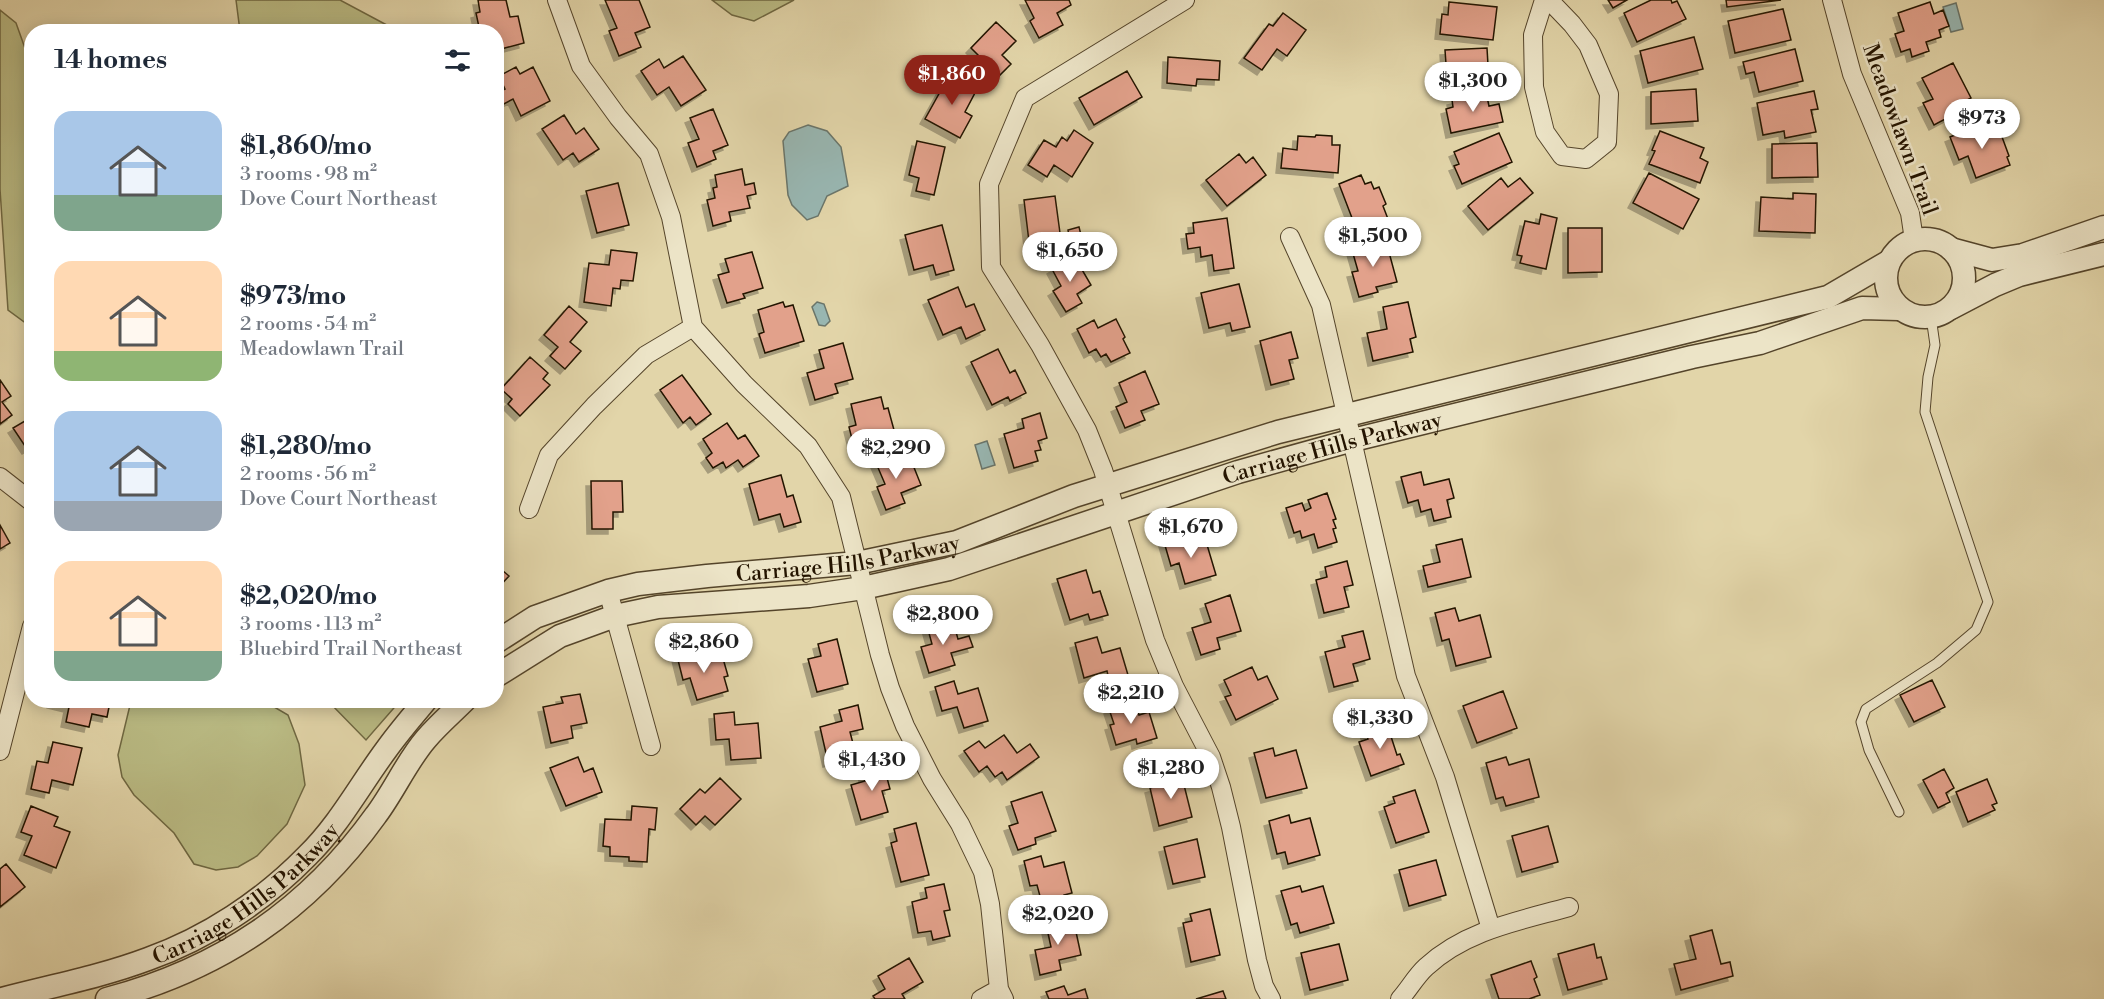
<!DOCTYPE html>
<html lang="en">
<head>
<meta charset="utf-8">
<style>
  body { margin:0; font-family:"Libre Bodoni",serif; background:#f2f2f3; color:#1f2937; height:100vh; display:flex; flex-direction:column; font-size:22px; white-space:nowrap }
  * { box-sizing:border-box; margin:0 }
  p { font-size:20px; color:#747a83 }
  .icon { flex:none; width:33px; height:33px; fill:none; stroke:currentColor; stroke-width:2; stroke-linecap:round; stroke-linejoin:round }
  .map { position:relative; flex:1; overflow:hidden }
  .drawer { position:absolute; left:24px; top:24px; width:480px; height:684px; display:flex; flex-direction:column; background:#fff; border-radius:24px; box-shadow:0 3px 15px #0003 }
  .drawer>* { flex:none }
  .price { position:absolute; translate:-50% -51px; padding:0 14px; border-radius:21px; background:#fff; color:#222; font-size:20px; line-height:39px; filter:drop-shadow(0 2px 3px #0008) }
  .price::after { content:''; position:absolute; left:50%; top:36px; width:18px; height:14px; margin-left:-9px; background:inherit; clip-path:polygon(0 0,100% 0,50% 100%) }
  .price.active { background:#8f2418; color:#fff }
  ul { padding:0; list-style:none }
  li { display:flex; align-items:center; gap:18px; height:150px; padding:0 30px }
  li span { display:grid; place-items:center; flex:none; width:168px; height:120px; border-radius:18px; color:#555 }
  li>.icon { margin-inline-start:auto }
  span .icon { width:72px; height:72px; fill:#fffc; stroke-width:1 }
  li b { font-size:26px }
  h2 { display:flex; justify-content:space-between; align-items:center; height:72px; padding:0 30px; font-size:26px }
  .map>svg:first-child { display:block }
  .green { fill:#babb84; stroke:#6f6842; stroke-width:1.5 }
  .water { fill:#98b6b1; stroke:#6a756a; stroke-width:1.5 }
  .building { fill:#e2a18b; stroke:#241400; stroke-width:1.5; filter:url(#shadow) }
  .lines { fill:none; stroke-linecap:round; stroke-linejoin:round }
  .service-casing { stroke:#54442a; stroke-width:11 }
  .minor-casing { stroke:#54442a; stroke-width:20 }
  .tertiary-casing { stroke:#54442a; stroke-width:25 }
  .service { stroke:#ece4c7; stroke-width:9 }
  .minor { stroke:#ece4c7; stroke-width:18 }
  .tertiary { stroke:#ece4c7; stroke-width:22 }
  .labels { text-anchor:middle; stroke-width:5; stroke-linejoin:round; paint-order:stroke }
  .street-label { font-size:22px; fill:#241400; stroke:#ece4c7 }
</style>
</head>
<body>
<div class="map">
<svg width="2104" height="999" viewBox="0 0 2104 999">
  <defs>
    <filter id="shadow"><feDropShadow dx="-5" dy="5" stdDeviation="0" flood-color="#0004"/></filter>
  </defs>
  <rect width="100%" height="100%" fill="#e2d5a9"/>
  <filter id="stains"><feTurbulence type="fractalNoise" baseFrequency=".00333" numOctaves="4"/><feColorMatrix values="0 0 0 0 .2 0 0 0 0 .09 0 0 0 0 .02 0 0 0 .5 -.17"/></filter>
  <radialGradient id="worn" r=".72"><stop offset=".6" stop-color="#630" stop-opacity="0"/><stop offset="1" stop-color="#630" stop-opacity=".3"/></radialGradient>
  <path class="green" d="M236 0H340L398 31H240Z
    M712 0H794L754 21 732 15Z
    M0 10 16 23 31 65V324H27L8 310 0 189Z
    M131 701H264L288 715 299 744 305 785 287 824 257 856 238 867 216 870 194 864 174 833 134 795 122 777 118 755Z
    M328 701H400L366 740Z"/>
  <path class="water" d="M1956 3 1963 29 1951 32 1943 7Z
    M808 125 827 131 841 147 848 186 827 196 818 216 807 220 792 205 788 195 783 141 789 132Z
    M817 302 824 304 830 321 825 326 819 325 812 307Z
    M987 441 995 465 982 469 975 445Z"/>
  <path class="building" d="M478 0H506L510 17 518 16 524 43 501 49 499 40H496V32H480L476 13 480 12Z
    M605 0H639L650 27 635 33 641 47 619 56 609 31 617 28Z
    M1025 0H1069L1071 5 1057 13 1063 25 1039 38 1030 21 1034 18Z
    M1608 0H1627L1613 8Z
    M1651 0H1671L1672 3 1677 1 1686 19 1637 42 1624 13Z
    M1726 0H1781L1727 7Z
    M1449 2 1497 7 1493 40 1440 34 1442 14 1448 15Z
    M1930 2 1934 14 1943 10 1949 26 1939 30 1941 37 1926 42 1929 51 1912 57 1910 49 1901 52 1895 34 1904 31 1898 13Z
    M1783 9 1791 40 1735 53 1728 21Z
    M1283 13 1306 30 1287 56 1277 49 1262 70 1244 58 1269 24 1273 26Z
    M996 22 1016 41 1002 55 1011 64 993 82 979 68 985 62 971 48Z
    M1694 37 1703 69 1648 83 1640 51Z
    M1487 48 1488 65H1494V81L1440 83 1439 64H1446L1445 50Z
    M1795 49 1803 81 1759 92 1754 72 1746 74 1743 62Z
    M683 56 706 90 681 106 669 87 657 95 641 71 659 59 664 68Z
    M1168 57 1220 61 1219 80 1197 79 1196 86 1167 83Z
    M1953 63 1971 98 1950 109 1953 115 1934 125 1923 103 1933 99 1922 78Z
    M516 67 520 74 533 67 550 101 521 116 513 99 502 105 496 93 505 89 499 76Z
    M1127 71 1142 97 1094 125 1079 98Z
    M950 74 977 89 965 112 972 116 960 138 925 119Z
    M1696 89 1698 121 1651 124V92Z
    M1814 91 1818 109 1811 110 1816 132 1785 138 1784 131 1763 135 1757 103Z
    M1486 92 1489 106 1499 104 1503 122 1451 133 1446 109 1453 107 1452 100Z
    M713 109 728 145 713 151 716 159 697 167 688 143 699 139 690 118Z
    M564 115 576 134 584 128 599 149 579 162 573 153 563 160 542 129Z
    M1998 126 2009 156 2007 157 2010 165 1976 178 1968 156 1959 160 1950 137 1970 129 1973 136Z
    M1074 130 1093 143 1072 177 1054 165 1047 177 1028 165 1044 140 1056 147 1062 137 1067 141Z
    M1660 131 1704 148 1700 158 1708 162 1700 183 1649 164 1655 151 1652 150Z
    M1499 133 1512 162 1462 184 1454 166 1459 164 1454 152Z
    M1316 135 1332 136V145H1340L1338 173 1281 168 1283 148 1297 150 1298 136 1315 137Z
    M917 141 945 147 934 195 916 191 919 178 909 175Z
    M1817 143 1818 177 1772 178V144Z
    M1239 154 1246 163 1253 157 1266 175 1227 206 1206 180Z
    M742 169 745 185 754 183 756 194 747 196 750 208 729 212 731 221 713 226 707 200 715 198 713 188 717 187 715 175Z
    M1649 173 1699 199 1683 229 1633 203Z
    M1361 175 1365 184 1371 182 1374 189 1379 187 1386 204 1383 206 1388 219 1357 231 1339 184Z
    M1501 178 1508 187 1520 178 1533 193 1488 230 1468 206Z
    M618 183 629 225 597 233 586 191Z
    M1793 193 1816 194 1815 233 1759 231 1761 197 1793 199Z
    M1055 196 1060 233 1047 235 1048 248 1030 250 1024 200Z
    M1541 214 1557 218 1546 269 1520 263 1522 256 1517 255 1525 221 1539 224Z
    M1227 218 1234 268 1214 271 1212 255 1201 257 1200 247 1188 249 1186 234 1194 233 1193 223Z
    M942 225 954 270 936 275 933 265 914 270 905 235Z
    M1079 227 1082 239 1070 242 1068 230Z
    M1568 228H1602V272L1568 273Z
    M1386 241 1397 282 1376 287 1378 292 1359 297 1352 272 1358 271 1352 250Z
    M611 250 637 253 633 281 621 280 620 289 613 288 611 306 584 302 589 263 609 265Z
    M752 252 763 288 743 294 745 298 727 303 718 275 729 272 725 259Z
    M1074 256 1091 285 1077 294 1082 303 1066 312 1053 291 1061 286 1052 269Z
    M1239 284 1250 327 1232 331 1230 323 1209 328 1201 293Z
    M958 287 966 307 974 304 985 330 966 339 961 327 943 335 928 300Z
    M783 302 785 307 793 305 804 341 765 353 759 334 764 332 758 310Z
    M1408 302 1416 337 1410 339 1413 352 1373 361 1367 333 1387 329 1383 307Z
    M569 306 587 322 570 342 581 351 565 369 550 356 558 347 544 335Z
    M1116 319 1125 337 1123 339 1130 353 1111 362 1106 354 1101 357 1096 349 1089 353 1077 329 1094 320 1098 328Z
    M1291 332 1298 358 1289 360 1294 379 1271 385 1260 341Z
    M843 343 853 379 835 384 838 393 815 400 807 373 824 368 819 350Z
    M998 349 1010 373 1015 370 1026 393 1010 401 1008 397 992 405 971 362Z
    M530 357 548 373 543 379 550 385 520 416 508 404 512 399 501 389Z
    M1145 371 1159 404 1141 411 1145 420 1125 428 1116 407 1127 402 1119 383Z
    M682 375 711 414 696 425 690 417 683 423 660 390Z
    M0 380 11 396 2 402 12 415 0 424Z
    M881 397 884 409 888 408 894 430 872 436 875 446 855 451 849 427 856 425 851 404Z
    M1040 413 1047 438 1038 441 1041 450 1035 451 1038 461 1014 468 1004 434 1024 428 1022 419Z
    M30 418 32 446 27 449 13 428Z
    M727 423 738 439 745 435 759 456 743 467 738 460 726 468 723 462 713 468 706 458 712 453 703 439Z
    M901 453 907 467 913 465 921 485 901 493 905 503 886 510 877 487 885 484 876 463Z
    M1421 472 1424 485 1449 479 1454 498 1447 500 1451 517 1434 521 1431 509 1421 512 1418 500 1408 503 1401 477Z
    M781 475 787 497 793 495 801 522 784 527 780 514 759 520 749 484Z
    M591 481H622L623 512H613V529H592Z
    M1327 493 1336 519 1333 520 1336 528 1333 529 1337 542 1318 548 1314 534 1302 538 1300 531 1294 533 1286 508 1302 503 1305 511 1311 508 1308 500Z
    M0 525 10 543 0 549Z
    M1183 536 1185 544 1205 538 1216 575 1185 584 1179 563 1171 566 1164 542Z
    M1462 539 1471 577 1428 587 1423 566 1440 562 1436 545Z
    M1347 561 1353 585 1344 587 1349 607 1324 613 1316 580 1327 577 1325 567Z
    M496 565 509 576 496 590Z
    M1086 570 1093 593 1100 591 1108 615 1090 620 1088 614 1070 620 1057 579Z
    M1230 595 1241 631 1217 638 1220 649 1201 655 1192 628 1211 622 1205 604Z
    M1455 608 1459 621 1480 615 1491 657 1456 666 1449 639 1442 641 1435 613Z
    M952 618 958 639 969 636 973 647 951 653 955 665 929 673 921 647 932 644 927 626Z
    M1363 631 1370 659 1353 664 1358 681 1334 687 1325 652 1345 647 1342 636Z
    M1097 637 1102 653 1120 648 1128 675 1109 680 1107 671 1084 678 1075 643Z
    M837 639 848 684 817 692 808 659 821 656 818 644Z
    M696 650 699 661 722 655 728 676 724 677 728 691 697 700 690 678 683 680 677 656Z
    M1252 667 1258 680 1267 676 1278 699 1236 720 1225 697 1231 695 1224 680Z
    M1932 680 1945 707 1914 722 1900 695Z
    M954 681 958 694 978 688 988 721 964 728 957 707 942 711 935 687Z
    M1503 691 1517 728 1477 743 1463 706Z
    M580 694 587 723 571 726 573 738 551 743 543 707 563 703 561 697Z
    M52 700H100L99 705 109 707 107 717 92 714 89 727 66 722 69 707 52 703Z
    M1135 701 1139 715 1149 712 1157 738 1137 744 1136 739 1116 745 1110 725 1114 724 1109 709Z
    M858 705 863 729 850 732 856 755 828 762 820 727 842 721 839 710Z
    M734 712 735 725 758 723 761 758 731 760 729 739 716 740 714 714Z
    M1386 721 1397 755 1400 754 1404 764 1371 776 1359 742 1368 739 1364 729Z
    M1004 735 1017 753 1030 744 1039 757 1007 780 1002 772 995 777 987 766 979 772 964 751 979 741 985 748Z
    M53 742 82 748 73 785 52 780 49 793 31 789 37 761 48 763Z
    M1273 748 1275 756 1296 750 1307 788 1266 798 1254 753Z
    M578 757 584 772 593 768 602 792 566 806 550 768Z
    M1506 757 1509 765 1529 759 1539 797 1506 806 1503 797 1496 799 1486 763Z
    M883 763 890 789 882 791 888 812 861 820 851 785 865 781 862 769Z
    M1944 769 1954 788 1946 793 1950 802 1938 808 1923 780Z
    M1181 773 1192 817 1159 826 1150 788 1164 784 1162 777Z
    M720 778 741 799 715 825 705 816 696 825 680 809 700 789 705 793Z
    M1987 779 1997 803 1992 805 1995 810 1968 822 1956 792Z
    M1415 790 1429 832 1396 843 1384 807 1395 803 1393 797Z
    M1042 792 1056 831 1035 838 1036 844 1018 850 1009 826 1018 823 1011 802Z
    M31 806 58 817 54 826 70 832 56 868 24 855 32 836 21 832Z
    M632 806 657 808 655 830 649 829 647 862 629 861V857L610 856V847L603 846 605 819 631 820Z
    M1289 815 1291 823 1310 818 1320 855 1288 864 1285 852 1277 854 1269 821Z
    M916 823 929 875 901 882 891 843 897 841 894 829Z
    M1548 826 1558 862 1522 872 1512 836Z
    M1197 839 1205 877 1173 884 1164 847Z
    M1041 856 1044 867 1064 862 1072 893 1064 895 1067 905 1044 911 1037 885 1030 886 1024 861Z
    M1436 860 1446 895 1409 906 1399 870Z
    M6 864 25 887 0 907V869Z
    M944 884 950 910 944 911 950 936 933 940 931 931 918 933 912 902 927 898 925 888Z
    M1300 886 1302 892 1323 886 1334 923 1300 933 1297 923 1291 925 1281 891Z
    M1210 909 1220 955 1191 962 1183 923 1192 921 1190 914Z
    M1073 918 1081 955 1059 960 1061 970 1040 975 1035 950 1051 947 1046 924Z
    M1712 930 1721 964 1730 962 1733 976 1681 990 1674 964 1696 959 1690 936Z
    M1339 944 1348 980 1310 990 1301 953Z
    M1594 944 1597 958 1601 957 1607 979 1568 990 1558 954Z
    M909 958 923 982 902 994 905 999H875L873 996 885 989 878 976Z
    M1531 961 1537 977 1534 979 1540 995 1529 999H1499L1491 975Z
    M1064 986 1068 995 1085 989 1088 999H1049L1046 992Z
    M1223 991 1226 999H1196Z"/>
  <g class="lines">
    <defs>
      <path id="service" d="M1899 812 1869 750 1861 722 1866 709 1937 663 1976 630 1988 602 1925 412 1928 377 1935 345 1931 317"/>
      <path id="minor" d="M557 0 581 66 618 117 649 154 671 217 693 327 744 384 808 446 841 497 880 655 890 688 905 726 932 779 960 824 983 872 990 904 999 989 1004 999
        M1185 0 1025 98 989 184 991 267 1040 345 1087 430 1103 470 1155 640 1174 686 1211 757 1221 787 1231 827 1257 960 1264 986 1271 999
        M1544 0 1533 35 1534 87 1545 132 1562 156 1586 159 1607 142 1609 94 1588 45 1572 24 1549 0
        M1832 0 1852 74 1910 213 1914 240
        M1290 237 1321 305 1406 676 1445 777 1491 929
        M0 477 32 502
        M529 509 549 455 594 406 646 355 693 327
        M608 591 651 746
        M0 751 32 626
        M981 999 999 989
        M1400 999C1409 989 1416 976 1426 967 1466 930 1519 921 1569 907"/>
      <g id="tertiary">
        <circle cx="1925" cy="278" r="39"/>
        <path d="M1951 249 1992 260 2023 255 2104 227"/>
        <path d="M1951 308 1995 285 2019 275 2104 254"/>
        <path id="s1" d="M496 642 535 617 608 591 638 584 707 576 857 563 957 542 1074 496 1278 432 1828 297 1888 262"/>
        <path id="s2" d="M496 676 560 636 615 616 658 607 809 596 863 588 949 569 1238 472 1353 440 1692 357 1760 343 1862 308 1899 309"/>
        <path id="s3" d="M2 999C51 986 100 977 148 959 207 938 263 901 307 856 339 825 360 785 386 750 398 733 412 717 426 700"/>
        <path d="M107 999C220 969 308 910 376 815 394 791 407 761 426 739 438 725 452 713 465 700"/>
      </g>
    </defs>
    <use href="#service" class="service-casing"/>
    <use href="#minor" class="minor-casing"/>
    <use href="#tertiary" class="tertiary-casing"/>
    <use href="#service" class="service"/>
    <use href="#minor" class="minor"/>
    <use href="#tertiary" class="tertiary"/>
  </g>
  <g class="labels">
    <g class="street-label">
      <text transform="translate(1901 129) rotate(70)" y="8">Meadowlawn Trail</text>
      <text dy="8" stroke="none"><textPath href="#s2" startOffset="874">Carriage Hills Parkway</textPath></text>
      <text dy="8" stroke="none"><textPath href="#s1" startOffset="366">Carriage Hills Parkway</textPath></text>
      <text dy="8" stroke="none"><textPath href="#s3" startOffset="270">Carriage Hills Parkway</textPath></text>
    </g>
  </g>
  <rect width="100%" height="100%" filter="url(#stains)"/>
  <rect width="100%" height="100%" fill="url(#worn)"/>
</svg>
<b class="price active" style="left:952px;top:106px">$1,860</b>
<b class="price" style="left:1473px;top:113px">$1,300</b>
<b class="price" style="left:1982px;top:150px">$973</b>
<b class="price" style="left:1373px;top:268px">$1,500</b>
<b class="price" style="left:1070px;top:283px">$1,650</b>
<b class="price" style="left:896px;top:480px">$2,290</b>
<b class="price" style="left:1191px;top:559px">$1,670</b>
<b class="price" style="left:943px;top:646px">$2,800</b>
<b class="price" style="left:704px;top:674px">$2,860</b>
<b class="price" style="left:1131px;top:725px">$2,210</b>
<b class="price" style="left:1380px;top:750px">$1,330</b>
<b class="price" style="left:872px;top:792px">$1,430</b>
<b class="price" style="left:1171px;top:800px">$1,280</b>
<b class="price" style="left:1058px;top:946px">$2,020</b>
<section class="drawer">
<h2>14 homes<svg class="icon" aria-label="filters" viewBox="0 0 24 24"><path d="M4 7h16M4 17h16"/><circle cx="9" cy="7" r="2"/><circle cx="15" cy="17" r="2"/></svg></h2>
<ul>
<li><span style="background:linear-gradient(#a9c7e8 70%,#7fa58c 0)"><svg class="icon" aria-label="home" viewBox="0 0 24 24"><path d="M3 11l9-7 9 7M6 9v11h12V9"/></svg></span><div><b>$1,860/mo</b><p>3 rooms · 98 m²</p><p>Dove Court Northeast</p></div></li>
<li><span style="background:linear-gradient(#ffd9b3 75%,#8fb573 0)"><svg class="icon" aria-label="home" viewBox="0 0 24 24"><path d="M3 11l9-7 9 7M6 9v11h12V9"/></svg></span><div><b>$973/mo</b><p>2 rooms · 54 m²</p><p>Meadowlawn Trail</p></div></li>
<li><span style="background:linear-gradient(#a9c7e8 75%,#9aa5b1 0)"><svg class="icon" aria-label="home" viewBox="0 0 24 24"><path d="M3 11l9-7 9 7M6 9v11h12V9"/></svg></span><div><b>$1,280/mo</b><p>2 rooms · 56 m²</p><p>Dove Court Northeast</p></div></li>
<li><span style="background:linear-gradient(#ffd9b3 75%,#7fa58c 0)"><svg class="icon" aria-label="home" viewBox="0 0 24 24"><path d="M3 11l9-7 9 7M6 9v11h12V9"/></svg></span><div><b>$2,020/mo</b><p>3 rooms · 113 m²</p><p>Bluebird Trail Northeast</p></div></li>
</ul>
</section>
</div>
</body>
</html>
